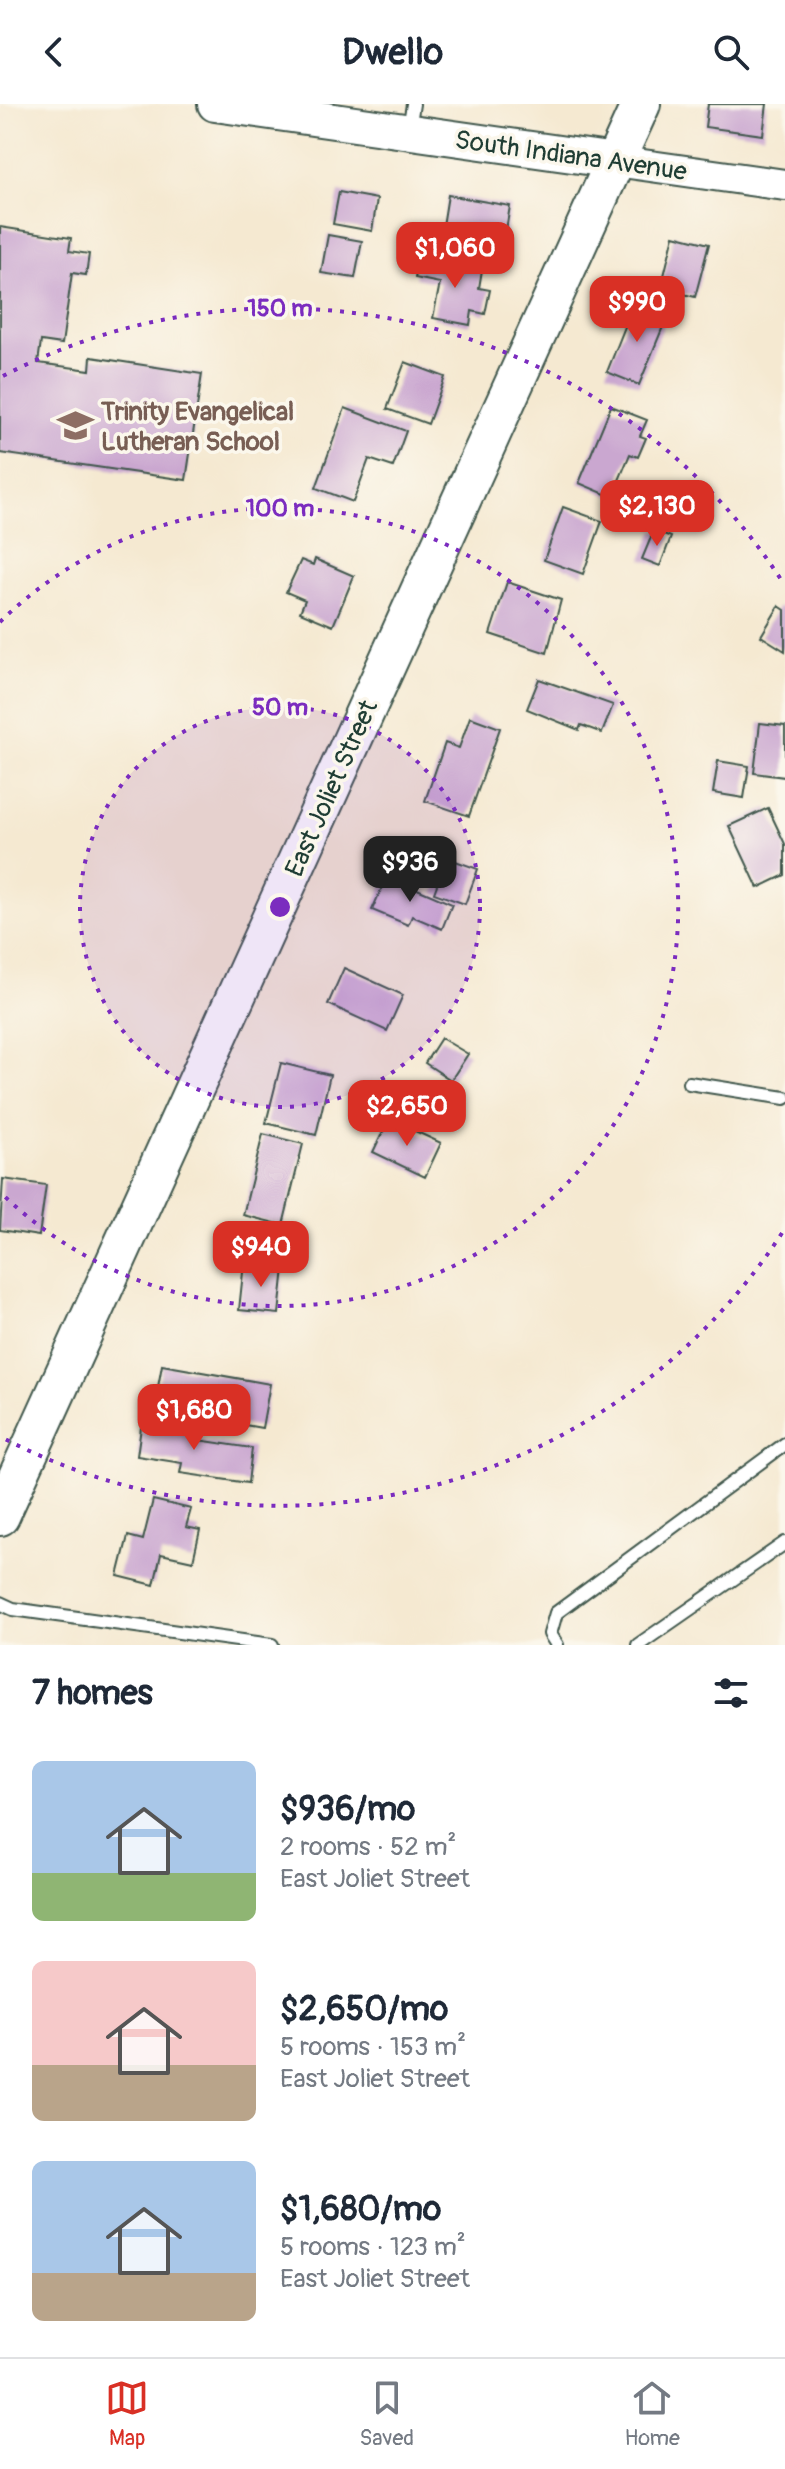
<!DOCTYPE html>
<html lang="en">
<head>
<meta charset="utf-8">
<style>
  body { margin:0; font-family:Pangolin,sans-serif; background:#f2f2f3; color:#1f2937; height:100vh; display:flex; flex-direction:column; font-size:30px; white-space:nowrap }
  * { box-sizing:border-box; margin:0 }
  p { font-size:26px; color:#747a83 }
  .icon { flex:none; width:44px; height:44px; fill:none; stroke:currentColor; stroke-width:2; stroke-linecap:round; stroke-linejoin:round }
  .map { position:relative; height:1541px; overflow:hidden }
  .side { display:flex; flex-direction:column; background:#fff; flex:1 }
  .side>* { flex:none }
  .price { position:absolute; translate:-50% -68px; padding:0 18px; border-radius:16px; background:#d93025; color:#fff; font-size:26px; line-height:52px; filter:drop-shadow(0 2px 4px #0008) }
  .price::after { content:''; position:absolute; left:50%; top:48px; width:24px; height:18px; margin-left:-12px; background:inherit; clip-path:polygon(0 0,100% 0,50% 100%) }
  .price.current { background:#222; color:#fff }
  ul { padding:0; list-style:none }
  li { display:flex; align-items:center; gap:24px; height:200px; padding:0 32px }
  li span { display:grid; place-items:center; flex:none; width:224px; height:160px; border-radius:12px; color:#555 }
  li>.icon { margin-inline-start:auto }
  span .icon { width:96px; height:96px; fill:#fffc; stroke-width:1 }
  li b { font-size:34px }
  h2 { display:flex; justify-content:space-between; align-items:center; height:96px; padding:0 32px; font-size:34px }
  header { display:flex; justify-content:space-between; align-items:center; height:104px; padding:0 32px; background:#fff; font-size:36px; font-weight:700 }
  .menu { display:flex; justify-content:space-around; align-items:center; height:112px; border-top:2px solid #e0e1e3; background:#fff; font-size:22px; color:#747a83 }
  .menu a { display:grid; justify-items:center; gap:4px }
  .menu .current { color:#d93025 }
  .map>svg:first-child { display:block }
  .building { fill:#caa7d0 }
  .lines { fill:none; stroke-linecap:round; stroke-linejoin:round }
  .service-casing { stroke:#3f574c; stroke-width:16 }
  .tertiary-casing { stroke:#3f574c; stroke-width:34 }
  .secondary-casing { stroke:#3f574c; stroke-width:38 }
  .primary-casing { stroke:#3f574c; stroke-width:42 }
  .service { stroke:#fff; stroke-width:12 }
  .tertiary { stroke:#fff; stroke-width:30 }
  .secondary { stroke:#fff; stroke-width:34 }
  .primary { stroke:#fff; stroke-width:38 }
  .ring { fill:none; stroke:#7b2cbf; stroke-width:4; stroke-dasharray:4 8 }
  .labels { text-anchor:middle; stroke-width:7; stroke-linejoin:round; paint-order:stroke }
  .street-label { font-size:26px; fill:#1f3d34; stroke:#fbf7ec }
  .education-label { font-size:26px; font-weight:bold; fill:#785e54; stroke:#fbf7ec; text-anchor:start }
  .centre { fill:#7b2cbf; stroke:#fbf7ec; stroke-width:4 }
  .ring-label { font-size:24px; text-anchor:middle; font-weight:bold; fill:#7b2cbf; stroke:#fbf7ec; stroke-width:7; stroke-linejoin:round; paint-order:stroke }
</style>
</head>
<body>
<header><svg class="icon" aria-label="back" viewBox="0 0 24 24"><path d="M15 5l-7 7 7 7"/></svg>Dwello<svg class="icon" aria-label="search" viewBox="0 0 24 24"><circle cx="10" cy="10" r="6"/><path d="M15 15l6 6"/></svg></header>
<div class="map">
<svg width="785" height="1541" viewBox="0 0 785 1541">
  <rect width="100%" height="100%" fill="#fbf7ec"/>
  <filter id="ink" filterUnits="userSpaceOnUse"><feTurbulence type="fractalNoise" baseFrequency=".0125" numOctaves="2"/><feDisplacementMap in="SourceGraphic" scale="16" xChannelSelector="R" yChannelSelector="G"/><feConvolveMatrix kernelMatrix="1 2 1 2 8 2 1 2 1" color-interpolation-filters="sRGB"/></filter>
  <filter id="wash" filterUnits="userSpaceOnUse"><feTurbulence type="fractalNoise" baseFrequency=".006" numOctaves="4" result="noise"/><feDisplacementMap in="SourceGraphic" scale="32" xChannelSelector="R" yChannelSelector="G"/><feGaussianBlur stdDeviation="1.8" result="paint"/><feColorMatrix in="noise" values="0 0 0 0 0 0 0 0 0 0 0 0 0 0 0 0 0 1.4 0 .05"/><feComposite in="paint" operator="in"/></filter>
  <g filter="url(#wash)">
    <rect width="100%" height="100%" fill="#f5e9d1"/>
    <g id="blocks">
      <path class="building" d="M708 0H767L763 31 705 23Z
        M339 88 377 95 372 127 333 120Z
        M448 91 510 102 504 138 442 128Z
        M0 123 71 134 69 147 89 150 86 171 72 169 62 240 41 237 38 259 90 266 91 253 202 270 186 376 0 349Z
        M328 131 362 137 355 174 321 169Z
        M674 131 709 140 695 193 661 184Z
        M419 154 482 166 479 184 490 186 485 210 472 207 470 221 433 214 440 179 415 174Z
        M634 200 667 213 639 281 607 268Z
        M405 258 445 273 428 320 387 305Z
        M611 302 647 316 640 332 646 334 638 353 630 350 612 393 579 379Z
        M345 304 406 327 393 363 369 355 353 398 316 384Z
        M563 403 602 417 583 470 544 456Z
        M654 426 671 433 660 462 642 455Z
        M315 455 354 472 333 522 300 508 305 496 286 488 301 456 313 461Z
        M507 478 561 496 547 549 490 530Z
        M779 502 785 506V547L761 532Z
        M539 575 613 601 602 629 581 621 579 626 527 605Z
        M470 613 500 624 469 712 425 697 445 639 459 644Z
        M760 619 785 622V673L754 669Z
        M718 657 749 662 744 694 713 689Z
        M768 704 785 740V771L758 784 729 722Z
        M447 754 478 765 465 800 434 789Z
        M387 772 452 800 442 825 412 812 408 821 372 806Z
        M344 864 403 891 387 927 328 900Z
        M441 934 468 950 451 976 425 959Z
        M281 959 330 971 316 1031 266 1019Z
        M389 1015 441 1039 425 1073 373 1048Z
        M263 1030 303 1040 283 1121 243 1111Z
        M3 1075 46 1081 39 1132 0 1126Z
        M244 1159 284 1164 279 1210 239 1206Z
        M162 1261 270 1280 262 1324 154 1305Z
        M142 1316 192 1323 191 1335 252 1344 248 1379 180 1369 182 1359 137 1352Z
        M153 1396 191 1405 186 1423 200 1426 193 1457 161 1450 154 1481 118 1472 128 1432 143 1436Z"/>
    </g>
  </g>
  <g filter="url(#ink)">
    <use href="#blocks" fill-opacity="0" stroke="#3f574c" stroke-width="2"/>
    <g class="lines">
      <defs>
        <path id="service" d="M409 25 413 0
          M689 979 785 994
          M0 1499 13 1505 272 1541
          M557 1541 550 1530 556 1509 785 1340
          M638 1541 785 1439"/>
        <path id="tertiary" d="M615 57 785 81"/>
        <path id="secondary" d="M215 0 615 57"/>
        <path id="primary" d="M0 1412 641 0"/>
      </defs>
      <use href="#service" class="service-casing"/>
      <use href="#tertiary" class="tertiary-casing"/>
      <use href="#secondary" class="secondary-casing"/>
      <use href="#primary" class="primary-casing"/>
      <use href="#service" class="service"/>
      <use href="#tertiary" class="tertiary"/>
      <use href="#secondary" class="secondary"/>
      <use href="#primary" class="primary"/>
    </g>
  </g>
  <circle cx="280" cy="803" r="200" fill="#7b2cbf" fill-opacity=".12"/>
  <g class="ring">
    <circle cx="280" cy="803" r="200"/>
    <path d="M0 518A399 399 0 1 1 0 1088"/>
    <path d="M782 1129A599 599 0 0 1 3 1334M3 272A599 599 0 0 1 782 477"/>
  </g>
  <defs>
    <symbol id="school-bare" viewBox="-9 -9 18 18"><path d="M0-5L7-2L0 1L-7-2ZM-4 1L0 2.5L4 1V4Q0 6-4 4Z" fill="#8d6e63" stroke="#fbf7ec" stroke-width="2.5" paint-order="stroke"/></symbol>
  </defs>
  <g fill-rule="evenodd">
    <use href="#school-bare" x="50" y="296" width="51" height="51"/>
  </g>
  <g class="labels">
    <g class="street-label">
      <text transform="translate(571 51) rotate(8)" y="9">South Indiana Avenue</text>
      <text transform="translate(331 684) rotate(-66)" y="9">East Joliet Street</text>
    </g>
    <g class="education-label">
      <text x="101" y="316">Trinity Evangelical<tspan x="101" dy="30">Lutheran School</tspan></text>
    </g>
  </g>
  <circle cx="280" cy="803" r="12" class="centre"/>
  <g class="ring-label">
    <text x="280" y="212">150 m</text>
    <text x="280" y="412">100 m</text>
    <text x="280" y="611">50 m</text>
  </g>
</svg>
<b class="price" style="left:455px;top:186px">$1,060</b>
<b class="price" style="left:637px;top:240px">$990</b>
<b class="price" style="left:657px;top:444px">$2,130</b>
<b class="price current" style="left:410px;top:800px">$936</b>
<b class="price" style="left:407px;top:1044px">$2,650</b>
<b class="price" style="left:261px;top:1185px">$940</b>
<b class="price" style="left:194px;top:1348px">$1,680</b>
</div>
<section class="side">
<h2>7 homes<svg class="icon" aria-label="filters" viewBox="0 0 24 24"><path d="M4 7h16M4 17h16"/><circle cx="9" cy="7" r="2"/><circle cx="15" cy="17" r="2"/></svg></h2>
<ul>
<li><span style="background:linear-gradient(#a9c7e8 70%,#8fb573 0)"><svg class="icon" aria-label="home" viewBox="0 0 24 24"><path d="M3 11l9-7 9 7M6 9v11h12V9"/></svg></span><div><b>$936/mo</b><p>2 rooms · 52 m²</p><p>East Joliet Street</p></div></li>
<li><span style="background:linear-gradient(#f6c9c9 65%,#b9a48a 0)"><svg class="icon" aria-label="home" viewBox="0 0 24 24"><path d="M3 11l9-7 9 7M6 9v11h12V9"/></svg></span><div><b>$2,650/mo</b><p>5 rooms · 153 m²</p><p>East Joliet Street</p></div></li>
<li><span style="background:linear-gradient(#a9c7e8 70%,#b9a48a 0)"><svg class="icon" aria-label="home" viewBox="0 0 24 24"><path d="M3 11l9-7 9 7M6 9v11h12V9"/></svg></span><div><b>$1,680/mo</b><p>5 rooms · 123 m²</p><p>East Joliet Street</p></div></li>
</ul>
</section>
<nav class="menu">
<a class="current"><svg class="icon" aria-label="map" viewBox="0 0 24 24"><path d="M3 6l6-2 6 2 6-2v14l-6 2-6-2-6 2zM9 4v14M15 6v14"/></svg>Map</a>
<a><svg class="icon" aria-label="saved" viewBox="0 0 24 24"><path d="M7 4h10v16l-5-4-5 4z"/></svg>Saved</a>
<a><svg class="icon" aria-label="home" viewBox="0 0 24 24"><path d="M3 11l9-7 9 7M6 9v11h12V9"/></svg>Home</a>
</nav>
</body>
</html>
